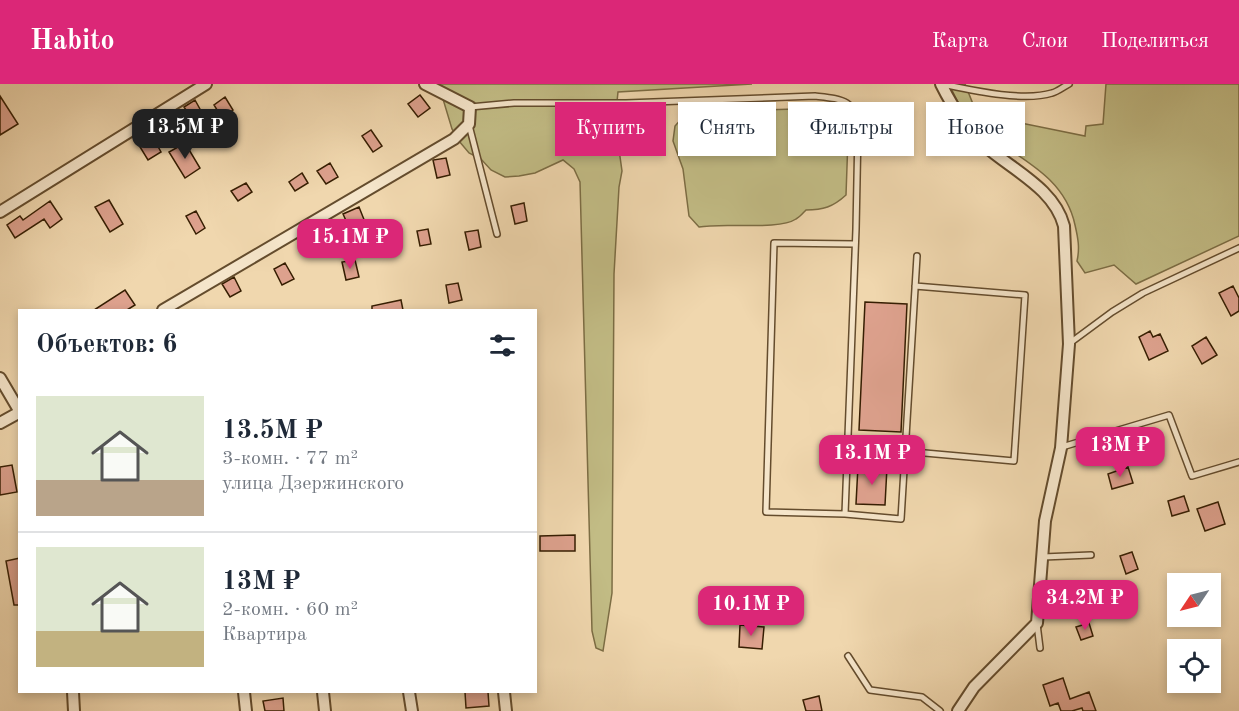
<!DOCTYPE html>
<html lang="ru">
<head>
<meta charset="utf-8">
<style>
  body { margin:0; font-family:"Old Standard TT",serif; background:#f2f2f3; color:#1f2937; height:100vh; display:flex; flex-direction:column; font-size:22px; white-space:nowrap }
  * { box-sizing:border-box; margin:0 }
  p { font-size:20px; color:#747a83 }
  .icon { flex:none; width:33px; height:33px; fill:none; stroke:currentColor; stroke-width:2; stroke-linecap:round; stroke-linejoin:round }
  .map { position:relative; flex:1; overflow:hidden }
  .side { position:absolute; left:18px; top:225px; width:519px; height:384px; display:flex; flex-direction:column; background:#fff; border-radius:0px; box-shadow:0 3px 9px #0003 }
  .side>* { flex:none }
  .top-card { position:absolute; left:555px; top:18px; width:570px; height:54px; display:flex; gap:12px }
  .needle { width:39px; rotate:235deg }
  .buttons { position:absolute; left:1167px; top:489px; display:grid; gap:12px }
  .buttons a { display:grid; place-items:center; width:54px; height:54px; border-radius:0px; background:#fff; box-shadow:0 3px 9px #0003; font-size:30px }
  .price { position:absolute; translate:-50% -51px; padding:0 14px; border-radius:12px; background:#db2777; color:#fff; font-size:20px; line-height:39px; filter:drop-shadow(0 2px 3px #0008) }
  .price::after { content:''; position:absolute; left:50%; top:36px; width:18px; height:14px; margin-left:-9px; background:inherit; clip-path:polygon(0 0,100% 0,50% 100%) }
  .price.selected { background:#222; color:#fff }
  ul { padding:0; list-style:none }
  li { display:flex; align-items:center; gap:18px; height:150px; padding:0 18px }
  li+li { border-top:2px solid #e0e1e3 }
  li span { display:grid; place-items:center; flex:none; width:168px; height:120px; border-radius:0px; color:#555 }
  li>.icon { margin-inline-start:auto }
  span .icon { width:72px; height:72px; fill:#fffc; stroke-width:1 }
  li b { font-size:26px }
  h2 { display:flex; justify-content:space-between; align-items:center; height:72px; padding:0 18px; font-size:26px }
  .tag { padding:0 21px; border-radius:0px; background:#fff; box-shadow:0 3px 9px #0003; font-size:21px; line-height:54px }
  .tag.selected { background:#db2777; color:#fff }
  header { display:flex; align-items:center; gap:36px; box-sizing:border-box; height:84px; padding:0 30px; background:#db2777; color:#fff }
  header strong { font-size:28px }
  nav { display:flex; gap:33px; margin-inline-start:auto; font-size:21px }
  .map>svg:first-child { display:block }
  .green { fill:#c2bc85; stroke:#7c6d44; stroke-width:1.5 }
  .building { fill:#dda18d; stroke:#361e02; stroke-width:1.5 }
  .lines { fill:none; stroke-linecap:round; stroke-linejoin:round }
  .lane-casing { stroke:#644c2d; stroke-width:8 }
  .street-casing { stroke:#644c2d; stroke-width:14 }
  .lane { stroke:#f5e5ca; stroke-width:5 }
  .street { stroke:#f5e5ca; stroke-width:10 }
</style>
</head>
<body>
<header>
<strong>Habito</strong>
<nav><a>Карта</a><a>Слои</a><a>Поделиться</a></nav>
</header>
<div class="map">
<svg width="1239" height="627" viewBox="0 0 1239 627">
  <rect width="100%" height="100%" fill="#f0d7ae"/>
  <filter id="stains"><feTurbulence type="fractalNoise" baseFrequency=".00333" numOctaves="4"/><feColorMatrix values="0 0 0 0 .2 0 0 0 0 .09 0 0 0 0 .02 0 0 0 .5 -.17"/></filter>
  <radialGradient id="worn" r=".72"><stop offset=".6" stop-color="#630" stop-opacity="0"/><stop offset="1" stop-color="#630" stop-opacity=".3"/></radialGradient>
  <path class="green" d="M432 0H752L618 8 615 37 622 87 619 103 614 190 612 509 603 567 596 564 592 547 580 98 574 85 563 76 535 89 519 92 505 93 491 86 481 75 469 69 459 57 452 45 443 15Z
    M949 0H965L977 30 1085 52 1086 42 1103 40 1106 0H1239V152L1136 200 1114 181 1085 189 1077 177C1080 164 1078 154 1075 141 1063 85 1006 71 970 36 960 26 955 12 949 0Z
    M830 24 845 38 848 54 846 111C833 123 823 126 806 126 803 129 800 133 796 135 778 147 723 138 699 143L689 132 683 85 673 57 675 42 684 32 698 28Z"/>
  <path class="building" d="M420 11 430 24 418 33 408 20Z
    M0 12 18 40 0 51Z
    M225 13 233 26 222 34 214 21Z
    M195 16 206 36 196 42 184 23Z
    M371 46 382 62 373 68 362 52Z
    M151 50 161 68 148 76 137 58Z
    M185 59 200 84 185 94 169 68Z
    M446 74 450 91 437 94 433 76Z
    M330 79 338 93 326 100 317 87Z
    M302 89 308 99 295 107 289 98Z
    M246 99 252 108 238 117 231 107Z
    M109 116 123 140 110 148 95 123Z
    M50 117 62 135 50 144 44 135 15 154 7 141 20 132 23 136Z
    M524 119 527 137 515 140 511 122Z
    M359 123 367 143 352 150 343 130Z
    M196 127 205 144 196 150 186 132Z
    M428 145 431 160 420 162 417 147Z
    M478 146 481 163 469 166 465 148Z
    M313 148 322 164 311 170 302 155Z
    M396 150 400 167 387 170 384 153Z
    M355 176 359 193 346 196 342 178Z
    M285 179 294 195 282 201 274 185Z
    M234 193 241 207 230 213 222 200Z
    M458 199 462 216 449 219 446 201Z
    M1233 202 1239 214V227L1231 232 1219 209Z
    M125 206 135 221 127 226H94Z
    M401 216 403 226H372V222Z
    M865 218 907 220 901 348 859 346Z
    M1150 247 1153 253 1160 250 1168 267 1149 276 1139 253Z
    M1206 253 1217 271 1202 280 1192 262Z
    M12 381 17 408 0 411V383Z
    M858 382 887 383 885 421 856 420Z
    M1128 383 1133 399 1112 405 1108 390Z
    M1184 412 1189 427 1172 432 1168 417Z
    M1218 418 1225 440 1205 447 1197 425Z
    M575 451V467H540V452Z
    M1132 468 1138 485 1126 490 1120 472Z
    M20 474V521H14L6 477Z
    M1116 505 1121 521 1103 528 1097 512Z
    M1089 539 1093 552 1081 556 1076 543Z
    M740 541 764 543 762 565 739 563Z
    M1063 594 1070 615 1089 608 1096 627H1083L1082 624 1072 627H1061L1058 619 1050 622 1043 601Z
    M465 608H488L489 622 466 624Z
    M819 612 822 627H806L803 616Z
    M283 614 284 627H265L263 617Z"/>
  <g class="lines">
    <defs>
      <path id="lane" d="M942 0C971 6 1023 18 1052 9 1057 8 1063 3 1069 0
        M470 23 514 19H626L815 12C842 15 856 15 858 46L856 145 845 430 766 428 774 159 855 160
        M469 41 497 150
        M1070 259 1112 228 1143 209 1239 164
        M847 362 1014 377 1025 211 915 202
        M1062 363 1169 331 1192 392 1239 378
        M845 430 901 435 917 172
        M1043 473 1091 471
        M1037 540 1040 564
        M848 572 870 606 922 613 940 627"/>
      <path id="street" d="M941 0C952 22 966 44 984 61 1012 86 1054 104 1064 142L1069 260 1061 364 1045 437 1037 539 974 603 958 627
        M0 128 206 0
        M163 226 454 55 469 40 470 23 425 0
        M0 294 20 328
        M0 339 20 328
        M73 608 74 627
        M244 608 246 627
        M323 608 325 627
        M409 608 412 627
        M504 608 506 627"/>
    </defs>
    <use href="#lane" class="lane-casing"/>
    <use href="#street" class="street-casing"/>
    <use href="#lane" class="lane"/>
    <use href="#street" class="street"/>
  </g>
  <rect width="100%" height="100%" filter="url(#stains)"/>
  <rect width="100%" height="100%" fill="url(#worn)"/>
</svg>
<div class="buttons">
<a><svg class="needle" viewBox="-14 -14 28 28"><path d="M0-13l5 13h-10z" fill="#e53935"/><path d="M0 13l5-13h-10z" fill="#747a83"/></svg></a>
<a><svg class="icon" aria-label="locate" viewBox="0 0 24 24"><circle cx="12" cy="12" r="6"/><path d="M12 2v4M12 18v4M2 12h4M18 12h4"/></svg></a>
</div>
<b class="price selected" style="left:185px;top:76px">13.5M ₽</b>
<b class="price" style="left:350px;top:186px">15.1M ₽</b>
<b class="price" style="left:1120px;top:394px">13M ₽</b>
<b class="price" style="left:872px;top:402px">13.1M ₽</b>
<b class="price" style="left:1085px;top:547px">34.2M ₽</b>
<b class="price" style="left:751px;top:553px">10.1M ₽</b>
<div class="top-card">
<a class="tag selected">Купить</a>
<a class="tag">Снять</a>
<a class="tag">Фильтры</a>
<a class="tag">Новое</a>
</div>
<section class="side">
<h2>Объектов: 6<svg class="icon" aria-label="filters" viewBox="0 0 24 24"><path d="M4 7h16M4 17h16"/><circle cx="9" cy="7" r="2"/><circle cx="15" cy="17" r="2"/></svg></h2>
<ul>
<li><span style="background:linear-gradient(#dfe7d0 70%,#b9a48a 0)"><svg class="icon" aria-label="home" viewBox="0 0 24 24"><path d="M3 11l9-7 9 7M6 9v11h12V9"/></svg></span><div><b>13.5M ₽</b><p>3-комн. · 77 m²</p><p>улица Дзержинского</p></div></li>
<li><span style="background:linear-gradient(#dfe7d0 70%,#c2b280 0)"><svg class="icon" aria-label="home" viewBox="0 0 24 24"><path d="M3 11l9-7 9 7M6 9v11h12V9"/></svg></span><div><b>13M ₽</b><p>2-комн. · 60 m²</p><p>Квартира</p></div></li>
</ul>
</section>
</div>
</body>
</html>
